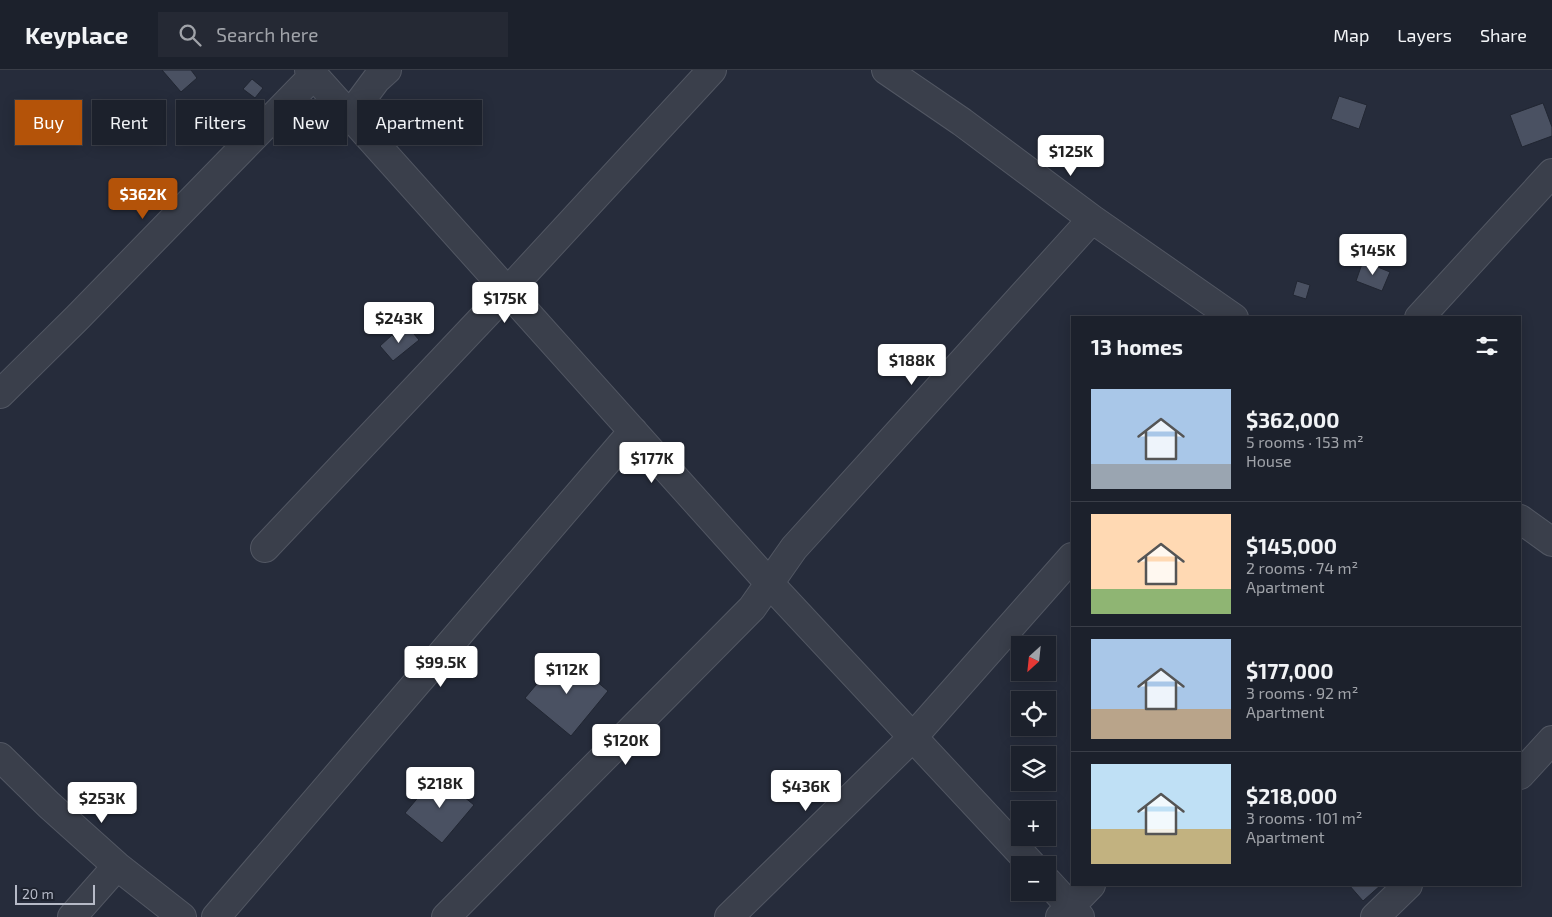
<!DOCTYPE html>
<html lang="en">
<head>
<meta charset="utf-8">
<style>
  body { margin:0; font-family:"Exo 2",sans-serif; background:#252934; color:#f1f3f6; height:100vh; display:flex; flex-direction:column; font-size:19px; white-space:nowrap }
  * { box-sizing:border-box; margin:0 }
  p { font-size:16px; color:#a0a3a9 }
  .icon { flex:none; width:28px; height:28px; fill:none; stroke:currentColor; stroke-width:2; stroke-linecap:round; stroke-linejoin:round }
  .map { position:relative; flex:1; overflow:hidden }
  .details { position:absolute; left:1071px; top:246px; width:450px; height:570px; display:flex; flex-direction:column; background:#1c212c; border-radius:0px; box-shadow:0 2px 12px #0003,0 0 0 1px #3a3e48 }
  .details>* { flex:none }
  .top-card { position:absolute; left:15px; top:30px; width:475px; height:45px; display:flex; gap:10px }
  .needle { width:32px; rotate:207deg }
  .tools { position:absolute; left:1011px; top:566px; display:grid; gap:10px }
  .tools a { display:grid; place-items:center; width:45px; height:45px; border-radius:0px; background:#1c212c; box-shadow:0 2px 12px #0003,0 0 0 1px #3a3e48; font-size:25px }
  .scale { position:absolute; left:15px; bottom:12px; width:80px; box-sizing:border-box; padding-left:5px; border:2px solid #b6bac7; border-top:0; font-size:14px; line-height:18px; white-space:nowrap; color:#b6bac7; -webkit-text-stroke:4px #1f2430; paint-order:stroke }
  .price { position:absolute; translate:-50% -42px; padding:0 11px; border-radius:5px; background:#fff; color:#222; font-size:16px; line-height:32px; filter:drop-shadow(0 1px 2px #0008) }
  .price::after { content:''; position:absolute; left:50%; top:30px; width:15px; height:11px; margin-left:-8px; background:inherit; clip-path:polygon(0 0,100% 0,50% 100%) }
  .price.current { background:#b45309; color:#fff }
  ul { padding:0; list-style:none }
  li { display:flex; align-items:center; gap:15px; height:125px; padding:0 20px }
  li+li { border-top:1px solid #3a3e48 }
  li span { display:grid; place-items:center; flex:none; width:140px; height:100px; border-radius:0px; color:#555 }
  li>.icon { margin-inline-start:auto }
  span .icon { width:60px; height:60px; fill:#fffc; stroke-width:1 }
  li b { font-size:21px }
  h2 { display:flex; justify-content:space-between; align-items:center; height:60px; padding:0 20px; font-size:21px }
  .tag { padding:0 18px; border-radius:0px; background:#1c212c; box-shadow:0 2px 12px #0003,0 0 0 1px #3a3e48; font-size:18px; line-height:45px }
  .tag.current { background:#b45309; color:#fff }
  header { display:flex; align-items:center; gap:30px; box-sizing:border-box; height:70px; padding:0 25px; background:#1c212c; border-bottom:1px solid #3a3e48 }
  header strong { font-size:24px }
  nav { display:flex; gap:28px; margin-inline-start:auto; font-size:18px }
  .search { width:350px; height:45px; background:#252934; display:flex; align-items:center; gap:12px; box-sizing:border-box; padding:0 18px; border-radius:0px; color:#a0a3a9; font-size:19px }
  .map>svg:first-child { display:block }
  .building { fill:#4a5162; stroke:#212632 }
  .lines { fill:none; stroke-linecap:round; stroke-linejoin:round }
  .minor-casing { stroke:#525763; stroke-width:30 }
  .minor { stroke:#3a3f4b; stroke-width:28 }
</style>
</head>
<body>
<header>
<strong>Keyplace</strong>
<div class="search"><svg class="icon" aria-label="search" viewBox="0 0 24 24"><circle cx="10" cy="10" r="6"/><path d="M15 15l6 6"/></svg>Search here</div>
<nav><a>Map</a><a>Layers</a><a>Share</a></nav>
</header>
<div class="map">
<svg width="1552" height="847" viewBox="0 0 1552 847">
  <rect width="100%" height="100%" fill="#262c3b"/>
  <path class="building" d="M162 0H191L197 8 181 22Z
    M252 9 263 18 255 28 243 19Z
    M1339 26 1367 35 1359 59 1331 49Z
    M1543 33 1552 57V66L1522 77 1510 45Z
    M1363 191 1390 202 1382 221 1356 211Z
    M1297 211 1310 215 1306 229 1293 225Z
    M409 258 419 270 393 291 380 276 392 265 396 269Z
    M563 583 608 621 571 666 525 628Z
    M437 705 474 735 442 773 405 743Z
    M1349 815H1381L1363 831Z"/>
  <g class="lines">
    <defs>
      <path id="minor" d="M309 0 770 514 1032 795
        M886 0 962 52 1092 149 1234 248
        M350 45 376 10 387 0
        M1419 248 1552 103
        M0 324 77 248 314 5
        M1520 449 1552 472
        M265 478 508 221 712 0
        M0 687 49 735 117 796 182 847
        M1520 705 1552 670
        M1048 812 1080 847
        M72 847 117 796
        M216 847 633 361
        M446 847 752 538 794 478 1092 149
        M729 847 913 667 1072 487
        M1060 847 1091 815
        M1375 847 1408 815"/>
    </defs>
    <use href="#minor" class="minor-casing"/>
    <use href="#minor" class="minor"/>
  </g>
</svg>
<div class="tools">
<a><svg class="needle" viewBox="-14 -14 28 28"><path d="M0-13l5 13h-10z" fill="#e53935"/><path d="M0 13l5-13h-10z" fill="#a0a3a9"/></svg></a>
<a><svg class="icon" aria-label="locate" viewBox="0 0 24 24"><circle cx="12" cy="12" r="6"/><path d="M12 2v4M12 18v4M2 12h4M18 12h4"/></svg></a>
<a><svg class="icon" aria-label="layers" viewBox="0 0 24 24"><path d="M12 4l9 5-9 5-9-5zM3 14l9 5 9-5"/></svg></a>
<a>+</a>
<a>−</a>
</div>
<div class="scale">20 m</div>
<b class="price" style="left:1071px;top:107px">$125K</b>
<b class="price current" style="left:143px;top:150px">$362K</b>
<b class="price" style="left:1373px;top:206px">$145K</b>
<b class="price" style="left:505px;top:254px">$175K</b>
<b class="price" style="left:399px;top:274px">$243K</b>
<b class="price" style="left:912px;top:316px">$188K</b>
<b class="price" style="left:652px;top:414px">$177K</b>
<b class="price" style="left:441px;top:618px">$99.5K</b>
<b class="price" style="left:567px;top:625px">$112K</b>
<b class="price" style="left:626px;top:696px">$120K</b>
<b class="price" style="left:440px;top:739px">$218K</b>
<b class="price" style="left:806px;top:742px">$436K</b>
<b class="price" style="left:102px;top:754px">$253K</b>
<div class="top-card">
<a class="tag current">Buy</a>
<a class="tag">Rent</a>
<a class="tag">Filters</a>
<a class="tag">New</a>
<a class="tag">Apartment</a>
</div>
<section class="details">
<h2>13 homes<svg class="icon" aria-label="filters" viewBox="0 0 24 24"><path d="M4 7h16M4 17h16"/><circle cx="9" cy="7" r="2"/><circle cx="15" cy="17" r="2"/></svg></h2>
<ul>
<li><span style="background:linear-gradient(#a9c7e8 75%,#9aa5b1 0)"><svg class="icon" aria-label="home" viewBox="0 0 24 24"><path d="M3 11l9-7 9 7M6 9v11h12V9"/></svg></span><div><b>$362,000</b><p>5 rooms · 153 m²</p><p>House</p></div></li>
<li><span style="background:linear-gradient(#ffd9b3 75%,#8fb573 0)"><svg class="icon" aria-label="home" viewBox="0 0 24 24"><path d="M3 11l9-7 9 7M6 9v11h12V9"/></svg></span><div><b>$145,000</b><p>2 rooms · 74 m²</p><p>Apartment</p></div></li>
<li><span style="background:linear-gradient(#a9c7e8 70%,#b9a48a 0)"><svg class="icon" aria-label="home" viewBox="0 0 24 24"><path d="M3 11l9-7 9 7M6 9v11h12V9"/></svg></span><div><b>$177,000</b><p>3 rooms · 92 m²</p><p>Apartment</p></div></li>
<li><span style="background:linear-gradient(#bfe0f5 65%,#c2b280 0)"><svg class="icon" aria-label="home" viewBox="0 0 24 24"><path d="M3 11l9-7 9 7M6 9v11h12V9"/></svg></span><div><b>$218,000</b><p>3 rooms · 101 m²</p><p>Apartment</p></div></li>
</ul>
</section>
</div>
</body>
</html>
